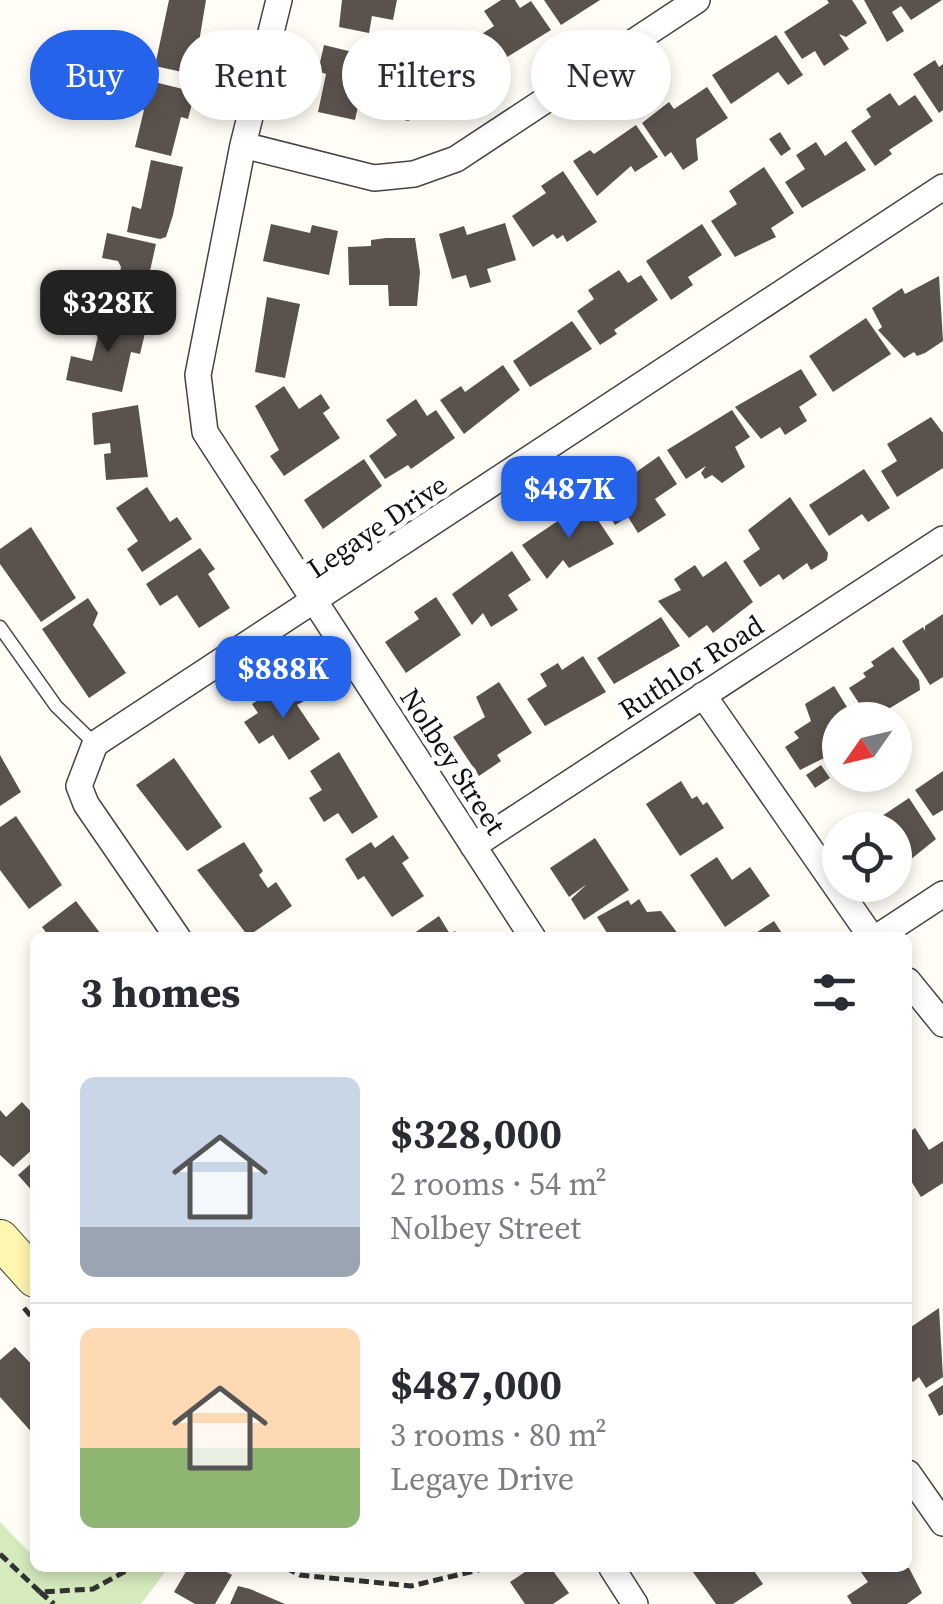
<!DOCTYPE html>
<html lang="en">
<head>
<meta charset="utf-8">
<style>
  body { margin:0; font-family:"Source Serif 4",serif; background:#f2f2f3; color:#2b2b33; height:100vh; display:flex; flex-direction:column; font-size:38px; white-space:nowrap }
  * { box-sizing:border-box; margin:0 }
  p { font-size:32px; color:#7c7c81 }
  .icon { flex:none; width:55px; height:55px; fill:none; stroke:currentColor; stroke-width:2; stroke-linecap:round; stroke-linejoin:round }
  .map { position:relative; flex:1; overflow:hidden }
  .side { position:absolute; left:30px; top:932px; width:882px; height:640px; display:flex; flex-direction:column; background:#fff; border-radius:15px; box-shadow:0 5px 15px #0003 }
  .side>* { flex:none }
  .top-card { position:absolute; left:30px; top:30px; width:885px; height:90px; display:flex; gap:20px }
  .needle { width:65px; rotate:236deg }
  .tools { position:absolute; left:822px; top:702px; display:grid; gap:20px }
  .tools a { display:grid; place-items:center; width:90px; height:90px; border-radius:50%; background:#fff; box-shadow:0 5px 15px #0003; font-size:50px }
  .price { position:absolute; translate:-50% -85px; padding:0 22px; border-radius:20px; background:#2563eb; color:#fff; font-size:32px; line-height:65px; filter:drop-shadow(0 2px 5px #0008) }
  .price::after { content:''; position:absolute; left:50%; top:60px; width:30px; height:22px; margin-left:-15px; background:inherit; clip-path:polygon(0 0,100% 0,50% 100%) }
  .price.selected { background:#222; color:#fff }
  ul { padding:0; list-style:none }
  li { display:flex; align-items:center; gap:30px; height:250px; padding:0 50px }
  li+li { border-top:2px solid #e1e1e2 }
  li span { display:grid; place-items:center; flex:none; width:280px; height:200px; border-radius:15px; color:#555 }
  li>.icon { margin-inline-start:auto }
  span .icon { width:120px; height:120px; fill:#fffc; stroke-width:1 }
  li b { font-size:42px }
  h2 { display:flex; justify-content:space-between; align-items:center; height:120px; padding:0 50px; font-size:42px }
  .tag { padding:0 35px; border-radius:45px; background:#fff; box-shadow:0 5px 15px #0003; font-size:35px; line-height:90px }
  .tag.selected { background:#2563eb; color:#fff }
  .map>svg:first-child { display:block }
  .green { fill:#d5ebbd }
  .building { fill:#5a524d }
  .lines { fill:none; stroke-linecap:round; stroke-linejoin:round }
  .lane-casing { stroke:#444; stroke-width:15 }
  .street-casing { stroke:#444; stroke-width:28 }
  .secondary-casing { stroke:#333; stroke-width:40 }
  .path { stroke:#333; stroke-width:5; stroke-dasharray:10 5; stroke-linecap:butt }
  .lane { stroke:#fff; stroke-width:12 }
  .street { stroke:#fff; stroke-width:25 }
  .secondary { stroke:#fff6b0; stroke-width:38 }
  .labels { text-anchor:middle; stroke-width:10; stroke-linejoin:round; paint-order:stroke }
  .street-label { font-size:28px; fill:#111; stroke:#fff }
</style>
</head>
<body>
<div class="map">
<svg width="943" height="1604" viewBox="0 0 943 1604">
  <rect width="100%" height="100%" fill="#fffdf5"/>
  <path class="green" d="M0 1522 35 1558V1568H168L141 1604H0Z"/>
  <path class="building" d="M169 0H206L198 48 206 49 200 76 155 66Z
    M342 0H397L393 20 372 16 369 33 339 27Z
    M501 0H515L520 8 531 1 551 30 486 70 468 43 494 26 484 11Z
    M544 0H600L561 25Z
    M827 0H852L867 23 846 37 839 34 849 49 824 66 815 51 802 59 784 32 829 3Z
    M864 0H942L911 20 901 6 892 12 904 31 887 42Z
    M776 35 803 75 788 85 778 72 731 104 712 75Z
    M450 43 476 82 408 121 391 116 390 89 433 63 429 57Z
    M324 45 369 56 355 120 318 112 326 74 318 71Z
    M935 60 939 67 943 64V110L939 113 913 74Z
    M134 77 195 92 188 119 181 117 171 156 135 147 144 110 127 106Z
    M707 87 728 118 696 139 698 160 683 170 671 152 665 157 642 123 669 102 674 109Z
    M890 93 899 106 915 95 933 121 889 150 892 154 875 166 851 131 871 117 866 109Z
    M636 125 658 157 635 172 631 166 597 196 573 161 590 150 594 154Z
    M780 132 791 149 781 156 769 139Z
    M846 141 866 170 802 208 785 182 805 169 796 155 816 142 825 156Z
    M151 160 183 167 173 215 166 237 160 239 127 232 132 206 141 209Z
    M764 167 794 213 771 228 776 237 735 257 711 221 737 204 729 191Z
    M563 171 597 222 567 242 563 235 557 239 553 234 533 247 512 216 546 193 541 186Z
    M505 223 516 260 487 269 491 282 470 288 466 275 452 279 439 234 464 226 467 235Z
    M271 224 310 233 312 225 338 231 329 275 263 261Z
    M702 224 722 255 688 277 693 285 671 300 646 261Z
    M107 233 156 244 145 293 151 295 146 316 105 307 110 284 117 286 121 267 118 261 102 258Z
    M386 238H415L420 272 417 306H389L388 285H349L348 247 371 246V240Z
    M619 270 628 283 641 275 658 300 614 330 617 334 600 345 577 311 594 299 588 290Z
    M939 276 943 341 925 353 917 356 914 352 904 358 878 330 882 327 872 308 902 288 905 294Z
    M267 297 300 304 285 378 255 372Z
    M104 311 120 315 118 323 146 329 140 354 131 352 122 392 66 380 71 356 92 361Z
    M866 318 891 354 833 392 809 356Z
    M572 321 592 349 530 387 513 361Z
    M503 365 520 390 464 434 440 400 461 386 465 392Z
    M801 369 817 395 799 407 807 421 785 435 780 427 761 439 735 407Z
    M284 386 299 409 321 394 330 408 323 413 340 438 284 476 270 456 279 450 255 406Z
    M416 399 427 416 436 410 455 438 411 469 408 465 385 479 369 456 397 435 386 420Z
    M138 405 148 477 106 480 104 454 111 453 110 443 94 445 92 413Z
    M732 410 750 437 735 447 745 467 722 483 712 475 705 479 701 473 706 466 686 479 667 450Z
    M931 417 943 433V468L897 497 881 471 897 461 887 444Z
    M659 456 677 484 655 499 666 515 638 533 628 517 615 525 598 499Z
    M364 459 382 486 323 529 304 500Z
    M864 469 890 508 868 522 862 514 829 536 809 505Z
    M147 487 170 522 177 517 192 539 142 572 127 549 138 541 116 508Z
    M790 497 828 553 827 560 811 570 807 563 783 580 779 574 760 587 743 561 760 549 748 530Z
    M586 502 614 544 569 568 563 560 547 579 522 545Z
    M31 527 76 598 41 622 0 564V549Z
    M200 548 215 569 208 574 230 608 199 628 177 595 160 606 146 584Z
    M512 551 531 580 508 595 518 610 491 627 483 613 472 625 452 594Z
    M726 561 753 602 713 633 707 625 689 638 658 601 681 590 674 579 695 565 703 577Z
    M436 597 461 635 406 673 385 642 419 619 414 612Z
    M88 598 98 613 93 625 126 673 89 698 42 629Z
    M943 614V677L930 685 902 641 923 627 925 631V626Z
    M661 617 680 646 614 684 597 658Z
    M893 647 919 680 920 690 870 720 849 688 866 677 863 673 874 666 871 662Z
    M583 656 606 692 545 726 527 699 547 686 540 674 558 663 562 670Z
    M290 679 304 701 297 705 320 739 289 760 273 735 259 744 244 722 258 713 252 704Z
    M499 682 532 733 497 755 501 761 479 776 453 737 485 717 476 697Z
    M834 686 855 720H840V750L800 770 785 747 799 738 794 732 811 721 805 704Z
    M339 752 378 817 352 834 338 813 324 822 309 798 322 790 310 771Z
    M0 755 21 792 0 806Z
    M174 758 222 827 187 851 136 785Z
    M821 765 830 778 815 788 806 775Z
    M943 771V810L933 816 915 790Z
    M681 781 692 799 697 796 703 805 707 802 724 828 680 856 646 804Z
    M909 798 936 839 905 864 898 854 895 856V830H861Z
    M16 816 62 885 29 909 0 870V827Z
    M393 835 409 858 402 863 424 896 392 917 364 876 358 880 345 859 371 842 375 848Z
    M595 838 629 890 584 920 571 899 587 884 569 897 550 868Z
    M244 842 263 871 259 875 268 888 276 882 292 906 248 936 197 870Z
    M717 857 732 880 750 867 770 896 725 927 690 875Z
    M639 899 647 912 661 911 681 938H599L607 933 597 917 628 900 631 905Z
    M76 901 100 933 103 938H50L42 927Z
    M439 916 450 934 455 931 460 938H407Z
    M774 921 785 938H748Z
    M22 1102 35 1116V1147L13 1167 0 1155V1110L6 1117Z
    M915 1128 929 1150 943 1141V1183L921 1197 908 1176V1133Z
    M35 1160V1194L18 1175Z
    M939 1308 943 1377 926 1388 919 1377 913 1382 908 1377V1329Z
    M15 1347 35 1368V1436L0 1397V1360Z
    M943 1385V1414L939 1416 928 1395Z
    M188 1568H219L232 1575 215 1604H195L174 1592Z
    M531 1568H551L569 1593 553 1604H525L510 1582Z
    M690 1568H752L763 1584 733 1604H716Z
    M867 1568H909L922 1593 907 1604H852L847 1596 868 1582 861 1572Z
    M238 1586 250 1589 285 1604H230Z"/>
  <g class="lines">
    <defs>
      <path id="lane" d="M0 627 56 706 95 744"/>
      <path id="street" d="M279 0 243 145 198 375 205 432 533 938
        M243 145 374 178 414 174 456 159 697 0
        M703 695 872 938
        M473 846 943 539
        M178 938 86 804 79 786 95 744 943 187
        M876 938 943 894
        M908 981 943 1024
        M908 1473 943 1523
        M612 1568 635 1604"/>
      <path id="secondary" d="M0 1239 35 1278"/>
    </defs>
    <use href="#lane" class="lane-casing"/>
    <use href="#street" class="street-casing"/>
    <use href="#secondary" class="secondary-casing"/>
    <path class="path" d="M24 1308 35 1321
      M0 1554 40 1592 93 1589 131 1568
      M286 1568 300 1575 411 1586 487 1568
      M40 1592 54 1604"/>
    <use href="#lane" class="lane"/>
    <use href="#street" class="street"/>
    <use href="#secondary" class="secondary"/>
  </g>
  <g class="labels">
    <g class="street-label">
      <text transform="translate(377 526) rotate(-34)" y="10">Legaye Drive</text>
      <text transform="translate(691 667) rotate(-33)" y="10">Ruthlor Road</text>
      <text transform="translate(453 761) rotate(57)" y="10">Nolbey Street</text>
    </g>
  </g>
</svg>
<div class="tools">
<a><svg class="needle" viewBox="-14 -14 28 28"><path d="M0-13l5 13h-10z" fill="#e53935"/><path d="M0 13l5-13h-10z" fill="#7c7c81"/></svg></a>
<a><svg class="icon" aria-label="locate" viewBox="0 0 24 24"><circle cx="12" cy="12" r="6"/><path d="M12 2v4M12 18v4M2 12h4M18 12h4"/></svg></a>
</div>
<b class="price selected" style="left:108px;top:355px">$328K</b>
<b class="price" style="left:569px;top:541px">$487K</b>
<b class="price" style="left:283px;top:721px">$888K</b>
<div class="top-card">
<a class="tag selected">Buy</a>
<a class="tag">Rent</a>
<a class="tag">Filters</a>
<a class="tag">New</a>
</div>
<section class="side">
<h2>3 homes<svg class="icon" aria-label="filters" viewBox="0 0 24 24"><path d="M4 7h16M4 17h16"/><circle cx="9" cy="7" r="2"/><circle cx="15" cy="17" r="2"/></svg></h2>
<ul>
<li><span style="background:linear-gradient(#c9d6e8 75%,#9aa5b1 0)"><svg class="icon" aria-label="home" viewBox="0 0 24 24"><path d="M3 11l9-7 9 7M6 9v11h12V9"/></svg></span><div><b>$328,000</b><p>2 rooms · 54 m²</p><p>Nolbey Street</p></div></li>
<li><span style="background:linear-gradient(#ffd9b3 60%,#8fb573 0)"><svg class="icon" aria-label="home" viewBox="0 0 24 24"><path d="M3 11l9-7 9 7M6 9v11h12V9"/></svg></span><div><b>$487,000</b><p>3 rooms · 80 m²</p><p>Legaye Drive</p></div></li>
</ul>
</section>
</div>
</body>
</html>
